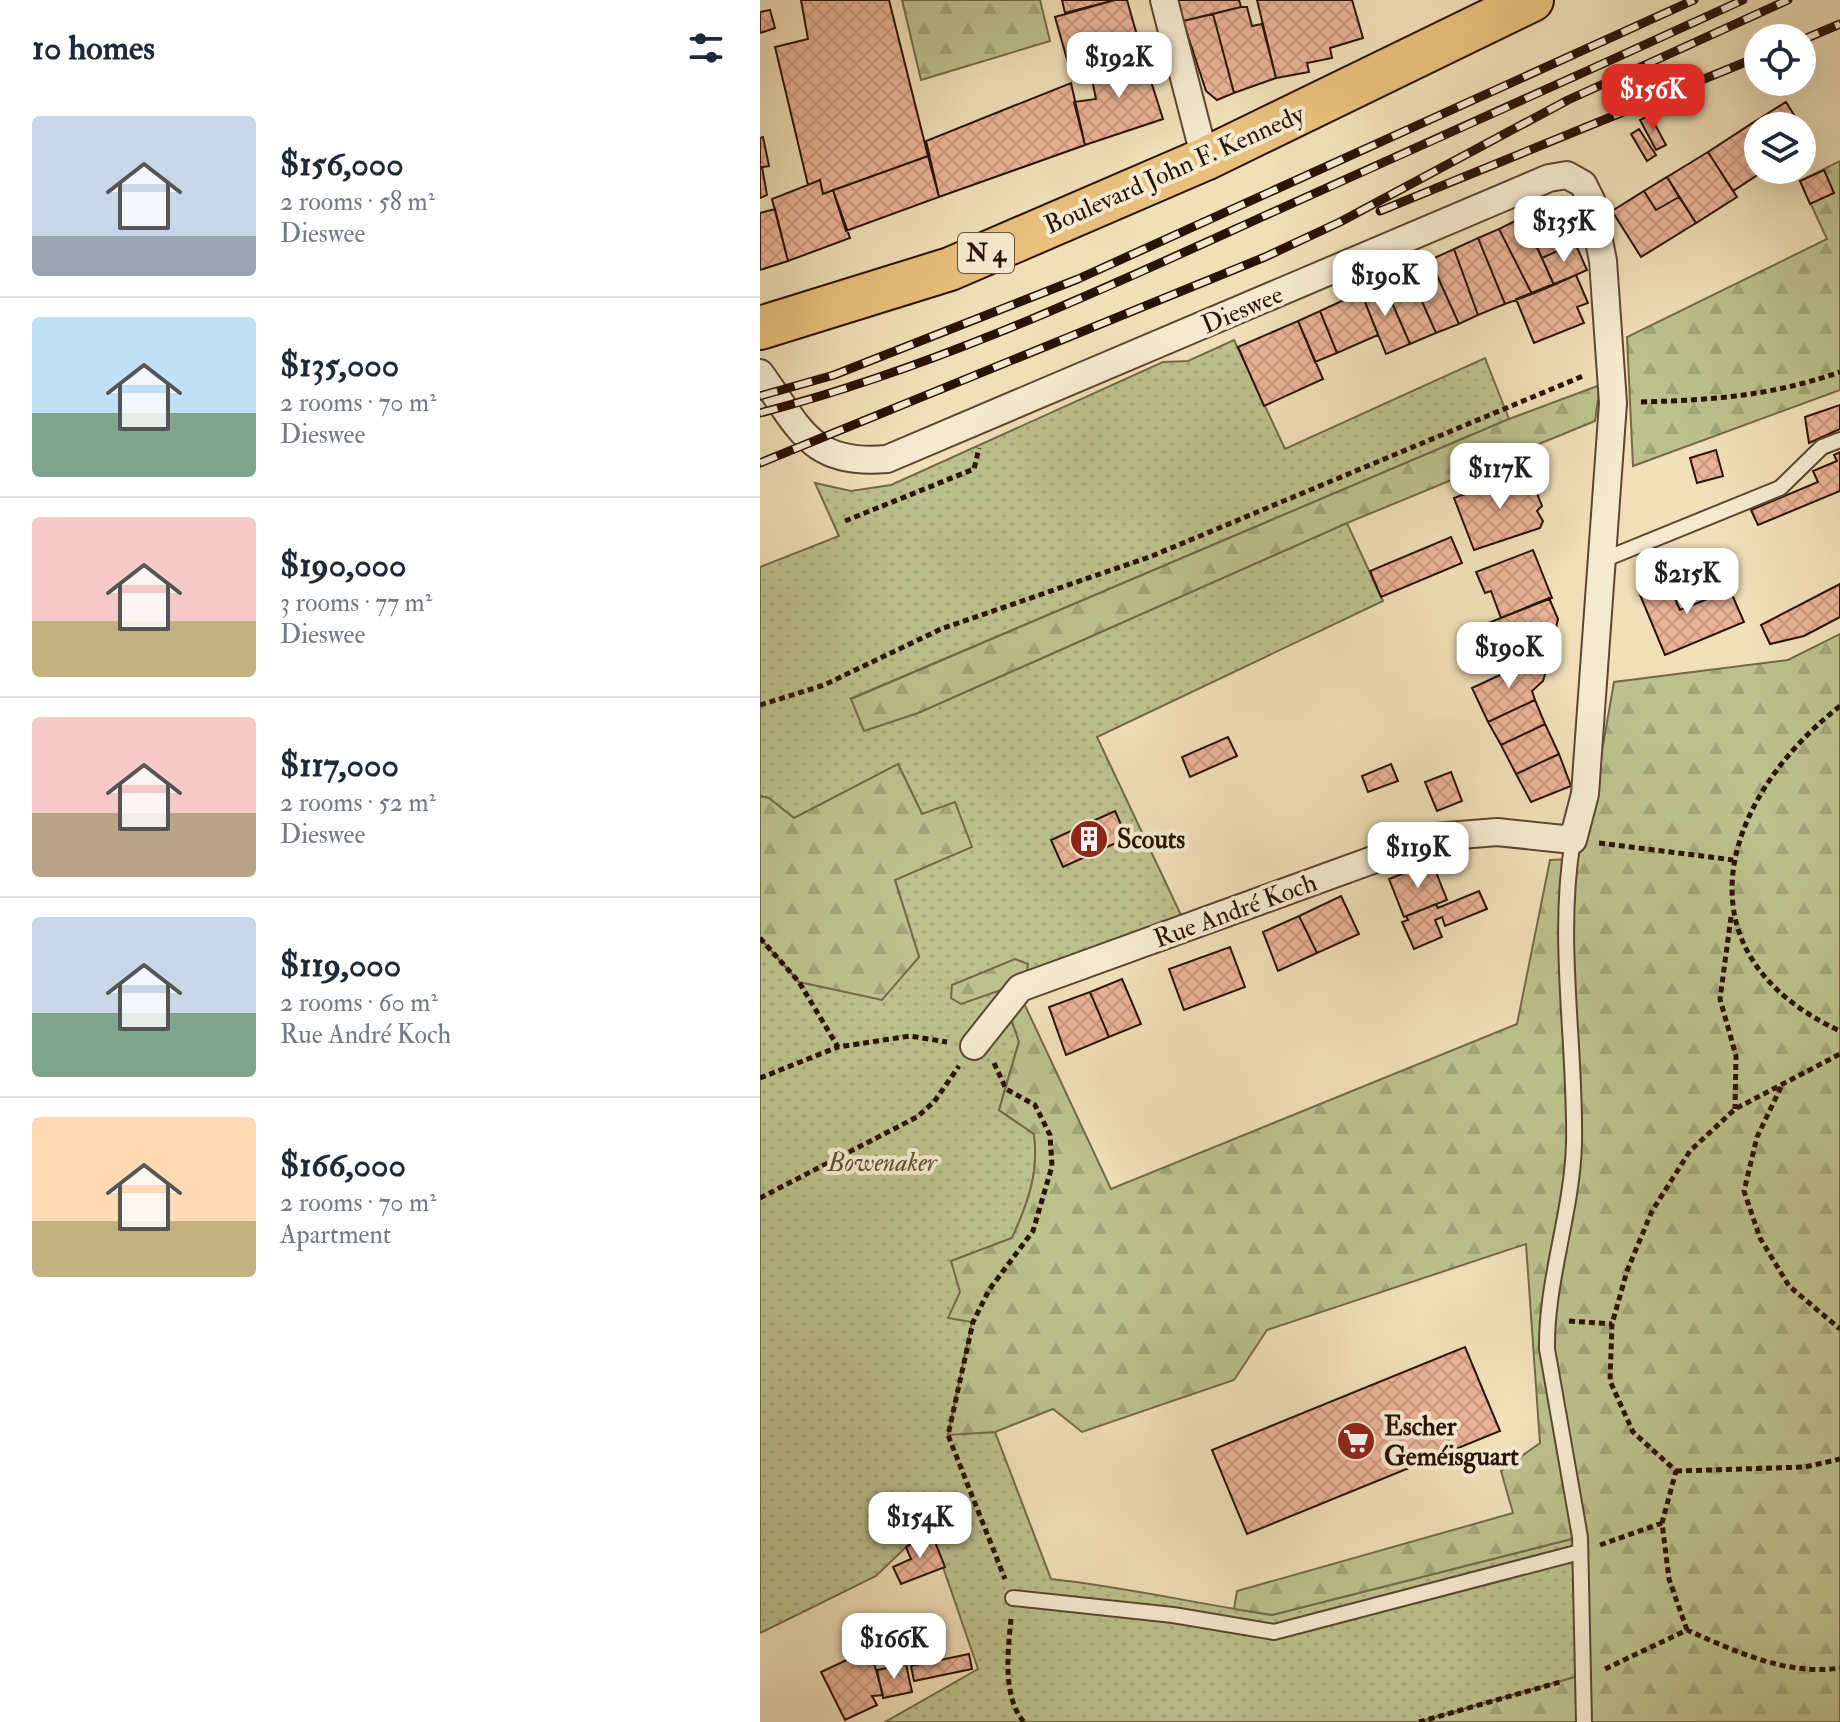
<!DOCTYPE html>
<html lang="en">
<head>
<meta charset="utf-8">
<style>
  body { margin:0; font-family:"IM FELL Double Pica",serif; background:#f6f6f7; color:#1f2937; height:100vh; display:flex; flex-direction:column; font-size:30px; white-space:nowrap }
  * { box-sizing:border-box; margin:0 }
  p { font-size:26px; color:#747a83 }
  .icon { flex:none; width:44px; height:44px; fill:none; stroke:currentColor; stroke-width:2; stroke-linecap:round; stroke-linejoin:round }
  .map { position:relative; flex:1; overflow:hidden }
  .sheet { display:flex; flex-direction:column; background:#fff; width:760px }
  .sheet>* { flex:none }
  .controls { position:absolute; left:984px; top:24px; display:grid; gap:16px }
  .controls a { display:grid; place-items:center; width:72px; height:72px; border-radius:50%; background:#fff; box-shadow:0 8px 32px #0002; font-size:40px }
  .price { position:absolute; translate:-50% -68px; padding:0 18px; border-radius:16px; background:#fff; color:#222; font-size:26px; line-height:52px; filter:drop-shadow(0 2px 4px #0008) }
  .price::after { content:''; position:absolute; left:50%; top:48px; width:24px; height:18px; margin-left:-12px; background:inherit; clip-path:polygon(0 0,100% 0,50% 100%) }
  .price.on { background:#d93025; color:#fff }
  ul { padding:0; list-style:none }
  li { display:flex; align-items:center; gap:24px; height:200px; padding:0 32px }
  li+li { border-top:2px solid #e0e1e3 }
  li span { display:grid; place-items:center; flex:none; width:224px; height:160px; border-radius:8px; color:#555 }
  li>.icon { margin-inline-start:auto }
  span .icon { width:96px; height:96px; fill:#fffc; stroke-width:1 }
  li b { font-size:34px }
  h2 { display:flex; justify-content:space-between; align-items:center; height:96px; padding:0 32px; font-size:34px }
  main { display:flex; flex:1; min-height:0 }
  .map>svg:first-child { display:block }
  .grass { fill:url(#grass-dots); stroke:#746a48; stroke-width:2 }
  .forest { fill:url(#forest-firs); stroke:#746a48; stroke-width:2 }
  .building { fill:url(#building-cross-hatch); stroke:#2b1302; stroke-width:2 }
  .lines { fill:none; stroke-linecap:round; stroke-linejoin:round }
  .lane-casing { stroke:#5c462f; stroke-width:18 }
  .street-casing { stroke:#5c462f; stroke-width:30 }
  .primary-casing { stroke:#2b1302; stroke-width:46 }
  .path { stroke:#2b1302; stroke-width:5; stroke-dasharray:6 4; stroke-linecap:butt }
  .lane { stroke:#f5ead0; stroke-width:14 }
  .street { stroke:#f5ead0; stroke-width:26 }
  .primary { stroke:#e8c07c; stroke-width:42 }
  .rail-casing { stroke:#2b1302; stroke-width:9 }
  .rail { stroke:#f5ead0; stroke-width:6; stroke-dasharray:18; stroke-linecap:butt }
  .labels { text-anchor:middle; stroke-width:8; stroke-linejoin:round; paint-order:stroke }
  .shield { fill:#f5ead0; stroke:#685440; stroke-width:2 }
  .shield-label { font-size:24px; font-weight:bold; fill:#2b1302 }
  .street-label { font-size:26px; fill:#2b1302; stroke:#f5ead0 }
  .poi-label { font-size:26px; font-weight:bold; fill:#2b1302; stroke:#f5ead0; text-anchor:start }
  .park-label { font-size:26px; font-style:italic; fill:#5e5033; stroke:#f5ead0 }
</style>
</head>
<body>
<main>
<section class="sheet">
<h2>10 homes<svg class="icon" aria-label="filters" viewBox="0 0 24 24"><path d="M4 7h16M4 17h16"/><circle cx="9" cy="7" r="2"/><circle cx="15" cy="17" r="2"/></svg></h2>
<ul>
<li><span style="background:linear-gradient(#c9d6e8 75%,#9aa5b1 0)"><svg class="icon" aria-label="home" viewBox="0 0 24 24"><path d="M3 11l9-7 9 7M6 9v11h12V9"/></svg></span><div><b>$156,000</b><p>2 rooms · 58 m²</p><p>Dieswee</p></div></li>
<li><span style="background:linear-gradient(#bfe0f5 60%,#7fa58c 0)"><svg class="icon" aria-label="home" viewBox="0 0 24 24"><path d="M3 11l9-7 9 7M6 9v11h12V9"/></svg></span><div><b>$135,000</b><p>2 rooms · 70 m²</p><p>Dieswee</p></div></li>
<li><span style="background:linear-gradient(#f6c9c9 65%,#c2b280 0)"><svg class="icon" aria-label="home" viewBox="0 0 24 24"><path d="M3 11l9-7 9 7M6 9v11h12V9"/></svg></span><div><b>$190,000</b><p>3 rooms · 77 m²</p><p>Dieswee</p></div></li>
<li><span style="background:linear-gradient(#f6c9c9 60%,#b9a48a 0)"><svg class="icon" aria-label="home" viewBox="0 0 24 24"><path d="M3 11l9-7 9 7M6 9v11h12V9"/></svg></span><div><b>$117,000</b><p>2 rooms · 52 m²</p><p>Dieswee</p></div></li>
<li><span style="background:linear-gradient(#c9d6e8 60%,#7fa58c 0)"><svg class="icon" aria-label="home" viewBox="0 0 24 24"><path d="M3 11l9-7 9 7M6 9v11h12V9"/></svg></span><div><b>$119,000</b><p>2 rooms · 60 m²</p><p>Rue André Koch</p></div></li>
<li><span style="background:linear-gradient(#ffd9b3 65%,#c2b280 0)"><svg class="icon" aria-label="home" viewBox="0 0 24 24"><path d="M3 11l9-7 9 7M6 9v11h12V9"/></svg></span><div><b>$166,000</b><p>2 rooms · 70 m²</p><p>Apartment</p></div></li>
</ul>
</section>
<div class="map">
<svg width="1080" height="1722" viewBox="0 0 1080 1722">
  <defs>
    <pattern id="grass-dots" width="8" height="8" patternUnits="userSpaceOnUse" patternTransform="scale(2)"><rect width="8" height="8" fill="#bcc18d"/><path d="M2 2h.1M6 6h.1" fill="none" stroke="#a2a578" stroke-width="1.8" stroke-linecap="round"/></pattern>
    <pattern id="forest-firs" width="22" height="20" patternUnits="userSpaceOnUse" patternTransform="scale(2)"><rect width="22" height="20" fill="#bcc18d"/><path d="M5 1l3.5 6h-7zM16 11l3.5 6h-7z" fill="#a2a578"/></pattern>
    <pattern id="building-cross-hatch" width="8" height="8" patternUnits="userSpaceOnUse" patternTransform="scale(2)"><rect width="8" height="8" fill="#eab396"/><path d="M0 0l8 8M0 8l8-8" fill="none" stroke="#c99980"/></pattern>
  </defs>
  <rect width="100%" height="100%" fill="#f0dfb7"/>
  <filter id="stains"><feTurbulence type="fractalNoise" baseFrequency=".0025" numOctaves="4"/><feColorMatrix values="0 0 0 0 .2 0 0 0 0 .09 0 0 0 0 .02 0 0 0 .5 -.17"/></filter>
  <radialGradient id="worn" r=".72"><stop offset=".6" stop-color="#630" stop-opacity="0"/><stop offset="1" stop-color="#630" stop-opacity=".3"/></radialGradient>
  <path class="grass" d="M474 340 525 449 725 358 749 419 92 698 158 713 587 523 623 601 337 737 421 915 240 989 259 1041 239 1110 274 1134C279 1173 268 1203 252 1238L191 1261 213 1322 188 1434 235 1432 291 1579C366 1587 438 1604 512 1615L820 1537 822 1675 659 1722H125L218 1669 171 1532 146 1547 116 1576 0 1633V938L39 982 159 957 135 880 162 814 138 764 34 819 9 798 0 796V567L79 536 55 483 91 491 131 485 403 362 428 361Z"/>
  <path class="forest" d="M142 0H280L290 41 161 80Z
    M1080 161V390L873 466 867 337 1067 239 1040 181Z
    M840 385 835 421 587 523 158 713 104 731 91 699 749 419Z
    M1080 634V1722H659L822 1675 819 1537 512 1615 474 1609 477 1591 753 1513 741 1471 780 1443 766 1244 507 1330 474 1380 322 1432 293 1409 235 1432 188 1435 212 1322 188 1318 200 1292 191 1261 252 1238C268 1203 279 1173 274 1134L239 1110 259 1042 241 990 201 1004 191 998 192 985 255 959 268 964 266 979 255 984 351 1189 757 1024 790 860 810 859 834 797 854 682 1028 660Z
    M138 764 162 814 195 802 212 847 135 880 159 957 122 1000 39 982 0 938V796L9 798 34 818Z"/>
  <path class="building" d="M41 0H129L168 156 63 194 60 180 48 185 15 47 48 39Z
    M302 0H355L305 13Z
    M355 0H367L382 53 312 77 295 17Z
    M418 0H479L481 7 423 21Z
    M497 0H592L603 38 570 48 572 58 547 63 549 72 516 78Z
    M481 7H487L492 26 502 24 516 78 474 93 453 14Z
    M10 10 15 28 0 33V12Z
    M453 14 474 93 457 100 446 91 423 21Z
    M382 53 403 119 325 145 314 102 336 99 330 70Z
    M311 83 325 145 179 197 166 141Z
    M1026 102 1041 126 998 128 994 122Z
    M890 115 906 145 896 150 880 120Z
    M994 122 998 128V170H1005L973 191 948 152Z
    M1042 127 1051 141 1042 146Z
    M879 129 896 155 887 161 871 134Z
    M3 137 9 166 0 168V138Z
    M948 152 977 197 936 223 907 177Z
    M168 156 179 197 86 231 73 190Z
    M2 167 7 195 0 198V168Z
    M1064 170 1074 193 1050 204 1040 181Z
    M907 177 919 197 896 210 884 191Z
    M60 180 63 194 73 190 90 238 28 261 12 199Z
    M884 191 896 210 919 197 936 223 881 257 852 211Z
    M796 202 804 220 771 234 763 217Z
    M15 209 28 261 0 270V213Z
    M763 217 794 285 772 294 739 229Z
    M804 220 815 243 782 258 771 234Z
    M739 229 772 294 745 304 718 238Z
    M718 238 745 304 718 315 694 249Z
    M815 243 827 270 794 285 782 258Z
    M694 249 718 315 699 324 670 260Z
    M670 260 699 324 676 333 648 270Z
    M648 270 676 333 650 344 623 282Z
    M816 275 828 303 817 307 824 323 774 343 756 299Z
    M623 282 650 344 626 354 601 292Z
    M601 292 618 335 577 353 560 311Z
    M560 311 577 353 555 362 538 321Z
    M538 321 563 379 504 406 478 347Z
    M1080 405V429L1049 443 1045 417Z
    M956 450 963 476 937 483 930 458Z
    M1080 452V491L998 525 991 510 1058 482 1053 471 1077 461 1074 455Z
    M759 470 764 471 767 485 774 486 782 506 777 511 783 521 780 528 714 550 694 498 748 478Z
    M691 537 702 563 621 597 610 571Z
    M773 550 792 598 741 618 731 591 725 593 716 572Z
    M906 578 920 610 970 590 984 622 905 655 878 590Z
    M1080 584V617L1044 636 1010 644 1001 625Z
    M789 598 798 619 796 628 733 655 721 626Z
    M770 661 778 663 785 674 783 681 772 691 775 700 728 722 712 688Z
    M775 700 785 724 741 745 728 722Z
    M785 724 799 754 756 774 741 745Z
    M468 737 477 756 430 777 422 757Z
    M799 754 811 786 771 802 756 774Z
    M631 764 638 781 608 792 602 776Z
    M691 772 702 801 677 811 665 782Z
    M355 811 367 838 303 867 291 840Z
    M672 862 687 900 644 917 629 879Z
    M719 891 727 909 685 926 682 917 675 920 682 937 654 949 642 922 648 920 646 916 676 904 678 908Z
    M581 896 599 934 557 953 539 916Z
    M539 916 557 953 518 971 503 932Z
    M470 947 485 987 424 1010 409 969Z
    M362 979 381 1024 349 1037 330 992Z
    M330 992 349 1037 306 1055 289 1007Z
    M705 1347 740 1431 487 1534 452 1450Z
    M171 1532 185 1567 141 1584 133 1567 151 1559 146 1547Z
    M209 1654 212 1669 154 1681 151 1666Z
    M95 1656 97 1661 114 1663 123 1695 112 1696 117 1705 85 1720 61 1672Z
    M146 1664 152 1692 123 1698 117 1670Z"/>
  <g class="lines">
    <defs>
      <path id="lane" d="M843 560 1020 488 1062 447 1080 440
        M813 840C796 939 816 1044 814 1144 812 1213 786 1280 787 1349L820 1537 824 1722
        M253 1598 413 1615 514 1632 820 1552"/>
      <path id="street" d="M404 0 445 159
        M0 373C40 428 50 466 127 459L789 178 807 175 823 184 831 200 843 261 853 403 825 794 813 840 737 832 676 837 260 988 214 1046"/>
      <path id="primary" d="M0 328 190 269 445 159 772 0"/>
    </defs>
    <use href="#lane" class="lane-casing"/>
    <use href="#street" class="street-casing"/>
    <use href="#primary" class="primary-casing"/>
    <path class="path" d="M881 402C953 400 1011 396 1080 372
      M85 521 214 469 219 448
      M0 705 64 685 181 629 392 556 823 376
      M1080 706C960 800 914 954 1080 1031
      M839 843 973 860
      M971 917 960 999 976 1056 975 1109
      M0 938 39 982 78 1047 150 1036 187 1042
      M234 1063 246 1089 275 1105 290 1135 292 1166 273 1231 229 1290 213 1322 188 1435 245 1579
      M0 1078 78 1047
      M1021 1087 997 1137 984 1191 1000 1238 1029 1286 1080 1329
      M0 1198 157 1117 174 1102 199 1066
      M809 1321 852 1324
      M916 1471 1045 1467 1080 1459
      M840 1545 902 1523
      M251 1619C248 1650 242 1697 264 1722
      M927 1630 909 1579 902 1523 916 1471 873 1432 850 1381 852 1324 867 1271 892 1211 930 1151 975 1109 1080 1054
      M845 1669 927 1630C975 1651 1026 1676 1080 1668
      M659 1722 800 1682"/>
    <use href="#lane" class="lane"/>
    <use href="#street" class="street"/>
    <use href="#primary" class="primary"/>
    <defs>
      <path id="rail" d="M1042 40 1080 24
        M620 211 998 57
        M0 396 74 375 318 279 934 0
        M0 413C174 368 339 291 502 217 663 145 823 73 983 0
        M0 463 505 257 580 222 808 100 1028 0"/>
    </defs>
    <use href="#rail" class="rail-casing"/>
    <use href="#rail" class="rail"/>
  </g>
  <defs>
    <symbol id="building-disc" viewBox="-11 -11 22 22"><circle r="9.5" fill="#8f2418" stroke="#f5ead0"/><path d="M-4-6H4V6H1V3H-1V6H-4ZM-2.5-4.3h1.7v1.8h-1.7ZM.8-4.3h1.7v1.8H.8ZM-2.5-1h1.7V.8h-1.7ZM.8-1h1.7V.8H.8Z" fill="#fff"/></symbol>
    <symbol id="supermarket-disc" viewBox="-11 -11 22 22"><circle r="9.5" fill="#8f2418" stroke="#f5ead0"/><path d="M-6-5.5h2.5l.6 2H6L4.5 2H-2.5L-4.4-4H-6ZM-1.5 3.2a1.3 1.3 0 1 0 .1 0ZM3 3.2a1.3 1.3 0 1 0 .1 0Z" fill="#fff"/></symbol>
  </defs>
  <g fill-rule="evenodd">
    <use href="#building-disc" x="307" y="817" width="44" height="44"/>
    <use href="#supermarket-disc" x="574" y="1419" width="44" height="44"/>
  </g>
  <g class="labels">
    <rect class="shield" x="198" y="233" width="56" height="40" rx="6"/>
    <g class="shield-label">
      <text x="226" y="261">N 4</text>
    </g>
    <g class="street-label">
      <text transform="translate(414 169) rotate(-24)" y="9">Boulevard John F. Kennedy</text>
      <text transform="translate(482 309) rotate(-23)" y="9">Dieswee</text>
      <text transform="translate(475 910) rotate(-20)" y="9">Rue André Koch</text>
    </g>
    <g class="poi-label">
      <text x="357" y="848">Scouts</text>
      <text x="624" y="1435">Escher<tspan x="624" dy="30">Geméisguart</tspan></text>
    </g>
    <g class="park-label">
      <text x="122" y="1171">Bowenaker</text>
    </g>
  </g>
  <rect width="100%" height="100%" filter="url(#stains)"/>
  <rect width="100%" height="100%" fill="url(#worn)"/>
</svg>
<div class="controls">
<a><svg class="icon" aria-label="locate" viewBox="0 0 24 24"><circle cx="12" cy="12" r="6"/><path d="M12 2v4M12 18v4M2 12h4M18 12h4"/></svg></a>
<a><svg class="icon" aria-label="layers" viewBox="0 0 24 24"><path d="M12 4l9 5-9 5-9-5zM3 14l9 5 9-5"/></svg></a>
</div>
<b class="price" style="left:359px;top:100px">$192K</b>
<b class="price on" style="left:893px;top:132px">$156K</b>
<b class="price" style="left:804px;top:264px">$135K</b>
<b class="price" style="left:625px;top:318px">$190K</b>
<b class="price" style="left:740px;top:511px">$117K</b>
<b class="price" style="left:927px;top:616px">$215K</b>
<b class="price" style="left:749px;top:690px">$190K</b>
<b class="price" style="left:658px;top:890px">$119K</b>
<b class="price" style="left:160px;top:1560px">$154K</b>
<b class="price" style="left:134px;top:1681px">$166K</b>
</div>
</main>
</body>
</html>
